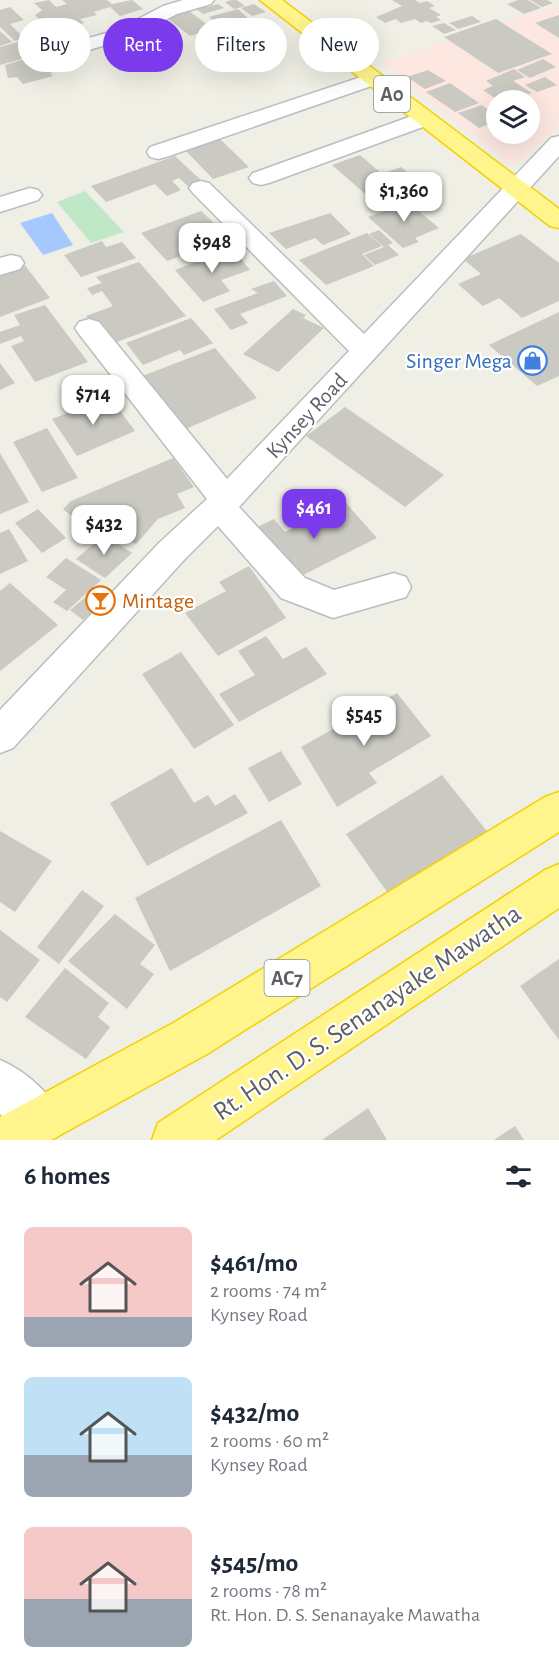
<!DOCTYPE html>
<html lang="en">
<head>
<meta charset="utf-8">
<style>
  body { margin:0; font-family:"Alegreya Sans",sans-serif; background:#f6f6f7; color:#1f2937; height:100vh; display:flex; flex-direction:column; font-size:22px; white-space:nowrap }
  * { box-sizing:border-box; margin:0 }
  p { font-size:20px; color:#747a83 }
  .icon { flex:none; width:33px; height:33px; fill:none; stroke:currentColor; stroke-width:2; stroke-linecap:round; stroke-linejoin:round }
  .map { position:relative; height:1140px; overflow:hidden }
  .drawer { display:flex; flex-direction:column; background:#fff; flex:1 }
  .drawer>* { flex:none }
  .top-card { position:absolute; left:18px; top:18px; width:524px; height:54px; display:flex; gap:12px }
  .buttons { position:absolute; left:486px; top:90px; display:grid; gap:12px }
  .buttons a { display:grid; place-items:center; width:54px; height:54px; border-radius:50%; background:#fff; box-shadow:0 6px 24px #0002; font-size:30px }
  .price { position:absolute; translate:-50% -51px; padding:0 14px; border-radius:12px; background:#fff; color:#222; font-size:20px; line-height:39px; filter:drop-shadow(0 2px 3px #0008) }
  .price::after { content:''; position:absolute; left:50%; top:36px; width:18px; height:14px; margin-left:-9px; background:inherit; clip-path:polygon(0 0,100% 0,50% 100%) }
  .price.active { background:#7c3aed; color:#fff }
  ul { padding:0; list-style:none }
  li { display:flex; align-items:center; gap:18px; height:150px; padding:0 24px }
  li span { display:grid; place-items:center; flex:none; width:168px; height:120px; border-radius:9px; color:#555 }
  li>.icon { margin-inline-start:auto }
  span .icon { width:72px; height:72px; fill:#fffc; stroke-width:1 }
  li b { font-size:26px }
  h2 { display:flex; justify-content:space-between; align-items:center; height:72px; padding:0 24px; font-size:26px }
  .chip { padding:0 21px; border-radius:27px; background:#fff; box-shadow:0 6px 24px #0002; font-size:21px; line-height:54px }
  .chip.active { background:#7c3aed; color:#fff }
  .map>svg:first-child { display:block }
  .medical { fill:#fce8e1; fill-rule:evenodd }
  .green { fill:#c0e8c7 }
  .water { fill:#a5c9ff }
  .building { fill:#cac9c2 }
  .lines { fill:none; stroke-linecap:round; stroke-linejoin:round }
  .minor-casing { stroke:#bcbdc4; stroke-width:3 }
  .highway-casing { stroke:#f4d100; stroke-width:3 }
  .minor { fill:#fff; fill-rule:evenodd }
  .highway { fill:#fff58c; fill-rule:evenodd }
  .labels { text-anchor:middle; stroke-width:4.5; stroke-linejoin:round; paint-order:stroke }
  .shield { fill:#fff; stroke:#8d8f94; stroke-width:1.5 }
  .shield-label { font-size:21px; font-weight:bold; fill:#5c5f66 }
  .shop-label { font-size:22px; fill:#366cbe; stroke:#fff; text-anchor:end }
  .street-label { font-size:22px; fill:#5c5f66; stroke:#fff }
  .food-label { font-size:22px; fill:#c56008; stroke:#fff; text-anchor:start }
  .near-street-label { font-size:27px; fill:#5c5f66; stroke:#fff }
</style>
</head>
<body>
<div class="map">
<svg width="559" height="1140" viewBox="0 0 559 1140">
  <rect width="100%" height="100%" fill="#efefe5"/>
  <path class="medical" d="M559 4V127L513 167 382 63ZM496 100H530V134H496Z"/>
  <path class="green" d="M85 191 124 232 91 243 57 202Z"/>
  <path class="water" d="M52 213 73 245 43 255 20 223Z"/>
  <path class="building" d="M49 0 56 7 67 4 62 0H107L112 4 132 0 143 9 120 16 110 7 94 12 97 15 80 19 84 23 62 29 58 25 42 23 35 15 42 10 34 3Z
    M232 0H237L245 6 234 9 225 2Z
    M392 0H415L420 3 427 1 435 6 429 8 441 15 436 17 441 20 431 23 427 21 421 23 415 19 401 23 396 19 385 23 376 17 402 6Z
    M518 0H528L541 8 524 14 507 4Z
    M530 0H547L553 3 542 7Z
    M203 3 208 7 218 4 224 8 203 14 192 6Z
    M254 4 266 12 252 16 241 8Z
    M10 7 24 20 10 24 25 39 15 41 0 27V10Z
    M238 9 253 23 232 29 222 22 217 24 209 17Z
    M189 11 213 29 190 36 167 18Z
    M559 15V38L535 23Z
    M472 16 481 22 458 29 449 23Z
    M496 19 552 54 498 73 444 37Z
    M444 23 456 30 444 34 432 26Z
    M154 30 178 50 143 60 122 39Z
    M0 31 12 42 0 46Z
    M25 40 39 54 0 65V47Z
    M34 56 40 62 49 60 59 70 50 73 53 76 23 84 17 77 8 78 5 65Z
    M543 59 556 67 530 78 517 70Z
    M514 69 525 77 513 81 532 93 512 99 506 95 496 99 483 90 493 86 486 81Z
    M428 70 446 81 425 89 407 77Z
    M545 77 557 85 537 92 525 85Z
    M450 83 479 103 455 112 426 92Z
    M482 105 496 116V121L479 128 458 113Z
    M219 138 249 167 213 179 184 149Z
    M360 155 382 174 401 167 417 180 408 183 435 205 422 211 404 197 414 192 403 197 400 195 402 197 390 201 380 194 370 198 332 165Z
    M175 156 204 183 190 188 179 178 172 181 181 190 167 196 155 184 106 202 91 186Z
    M404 199 439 228 415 238 419 242 403 248 368 217 396 207 392 204Z
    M201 211 223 231 189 243 195 251 167 261 141 233Z
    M330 213 351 234 323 245 315 238 286 249 269 233Z
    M379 230 393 243 388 245 399 255 375 265 364 255 384 247 369 234Z
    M367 233 382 246 362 254 374 266 326 285 299 260Z
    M521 234 559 263V301L522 318 499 298 483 306 458 284 481 274 463 259Z
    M102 241 106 247 122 242 136 258 81 277 64 255Z
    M232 248 250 270 221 280 230 291 203 302 175 270Z
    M139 262 186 316 109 345 86 316 113 306 102 291 92 295 87 288 102 283 96 277Z
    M24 264 50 298 0 317V272Z
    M274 281 287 296 240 314 248 323 231 330 214 309 258 293 251 289Z
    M45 305 88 362 35 382 11 346 24 341 21 336 0 344V332L20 325 14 315Z
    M293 309 306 315 303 318 324 328 278 372 243 354Z
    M559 312V376L537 386 489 345Z
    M191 318 213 343 184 355 180 350 143 365 126 343Z
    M215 348 257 398 181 431 140 377Z
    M0 363 15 383 0 390Z
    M109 396 135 431 77 456 52 419Z
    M345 407 444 475 405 507 306 436Z
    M47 428 78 478 42 492 13 442Z
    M0 453 29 502 0 514Z
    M173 458 194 487 177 494 185 508 158 519 136 544 100 527 90 531 63 509 71 501Z
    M345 502 377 538 291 581 251 530 274 519 285 532Z
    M38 509 66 538 42 553 15 523Z
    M9 529 28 561 0 574V533Z
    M104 535 132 553 105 578 76 559Z
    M66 558 101 580 67 611 53 602 66 590 46 577Z
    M249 566 286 618 218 656 185 613 226 591 219 582Z
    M10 583 58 625 0 671V591Z
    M88 595 101 604 83 620 70 610Z
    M266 636 283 659 306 647 327 674 239 722 219 694 255 675 238 651Z
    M181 652 234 725 194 749 142 674Z
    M397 693 431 736 369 773 377 783 337 807 301 747Z
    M281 751 302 784 269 802 248 768Z
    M172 768 194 803 208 795 215 806 235 794 248 813 147 866 110 803Z
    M442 775 490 835 392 899 346 834Z
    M281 820 321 886 170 971 135 898Z
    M0 831 52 861 15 912 0 902Z
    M82 890 104 906 59 964 37 947Z
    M115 914 155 945 140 964 154 974 127 1009 68 961Z
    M0 930 40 960 7 1002 0 997Z
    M559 959V1040L520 986Z
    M65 968 109 1003 98 1017 110 1027 86 1059 25 1017Z
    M368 1108 387 1140H322Z
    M515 1126 524 1140H494Z"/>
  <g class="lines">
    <defs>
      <path id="minor" d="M183 0H214L211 4 177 14 131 38 50 61 43 59 40 55 43 51 117 30 163 6Z
        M373 73 380 75 383 79 380 83 166 157 158 159 150 157 147 152 150 147Z
        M423 112 431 114 434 119 431 124 269 183 261 185 253 183 249 178 253 173Z
        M559 136V156L239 507 305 578 334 590 394 573 406 577 411 587 406 597 333 618 281 598 218 526 184 560 13 748 0 753V710L160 542 207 499 79 334 75 328 79 322 89 319 99 322 227 479 349 351 193 193 189 188 193 183 201 181 209 183 364 334 551 138Z
        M30 188 38 190 42 195 38 200 0 212V197Z
        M11 255 20 257 24 263 20 269 0 275V258Z
        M0 1060C26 1071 53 1095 64 1121L57 1137C31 1140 18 1131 0 1114Z"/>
      <path id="highway" d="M260 0H282L559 209V228L550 226Z
        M559 792V832L207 1054 51 1140H0V1117L175 1022 545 797Z
        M559 864V908L216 1140H152L158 1123 545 870Z"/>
    </defs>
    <use href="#minor" class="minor-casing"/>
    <use href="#highway" class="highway-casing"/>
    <use href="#minor" class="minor"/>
    <use href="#highway" class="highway"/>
  </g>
  <defs>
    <symbol id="shop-ring" viewBox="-11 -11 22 22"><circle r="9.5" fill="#fff" stroke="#3f7fe0" stroke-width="1.5"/><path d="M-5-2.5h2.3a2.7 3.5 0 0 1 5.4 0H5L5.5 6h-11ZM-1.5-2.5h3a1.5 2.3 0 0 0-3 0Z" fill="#3f7fe0"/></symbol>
    <symbol id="bar-ring" viewBox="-11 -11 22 22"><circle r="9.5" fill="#fff" stroke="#e8710a" stroke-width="1.5"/><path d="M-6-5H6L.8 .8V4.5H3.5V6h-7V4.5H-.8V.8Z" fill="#e8710a"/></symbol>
  </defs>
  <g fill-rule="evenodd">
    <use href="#shop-ring" x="516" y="344" width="33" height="33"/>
    <use href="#bar-ring" x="84" y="584" width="33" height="33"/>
  </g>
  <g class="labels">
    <g class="shield">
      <rect x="374" y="76" width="36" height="36" rx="4.5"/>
      <rect x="264.5" y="960" width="45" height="36" rx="4.5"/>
    </g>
    <g class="shield-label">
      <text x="392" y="101">A0</text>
      <text x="287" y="985">AC7</text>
    </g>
    <g class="shop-label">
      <text x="512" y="368">Singer Mega</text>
    </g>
    <g class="street-label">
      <text transform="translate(306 415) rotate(-47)" y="8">Kynsey Road</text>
    </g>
    <g class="food-label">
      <text x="122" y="608">Mintage</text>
    </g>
    <g class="near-street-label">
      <text transform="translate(367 1012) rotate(-34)" y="9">Rt. Hon. D. S. Senanayake Mawatha</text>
    </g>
  </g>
</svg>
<div class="buttons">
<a><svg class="icon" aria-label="layers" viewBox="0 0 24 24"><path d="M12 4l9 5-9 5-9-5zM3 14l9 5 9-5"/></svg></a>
</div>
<b class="price" style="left:404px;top:223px">$1,360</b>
<b class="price" style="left:212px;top:274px">$948</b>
<b class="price" style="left:93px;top:426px">$714</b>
<b class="price active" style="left:314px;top:540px">$461</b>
<b class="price" style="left:104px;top:556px">$432</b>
<b class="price" style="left:364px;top:747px">$545</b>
<div class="top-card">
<a class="chip">Buy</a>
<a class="chip active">Rent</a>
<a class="chip">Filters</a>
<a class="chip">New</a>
</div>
</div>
<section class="drawer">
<h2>6 homes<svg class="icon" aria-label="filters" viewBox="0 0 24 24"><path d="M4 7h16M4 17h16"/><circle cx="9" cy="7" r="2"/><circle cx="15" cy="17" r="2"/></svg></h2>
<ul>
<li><span style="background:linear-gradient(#f6c9c9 75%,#9aa5b1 0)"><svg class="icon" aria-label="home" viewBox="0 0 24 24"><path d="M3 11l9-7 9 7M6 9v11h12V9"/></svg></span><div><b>$461/mo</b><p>2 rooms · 74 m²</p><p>Kynsey Road</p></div></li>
<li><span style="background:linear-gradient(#bfe0f5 65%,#9aa5b1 0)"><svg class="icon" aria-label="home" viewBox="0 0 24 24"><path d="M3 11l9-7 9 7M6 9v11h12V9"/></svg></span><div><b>$432/mo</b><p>2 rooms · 60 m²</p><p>Kynsey Road</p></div></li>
<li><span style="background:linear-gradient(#f6c9c9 60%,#9aa5b1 0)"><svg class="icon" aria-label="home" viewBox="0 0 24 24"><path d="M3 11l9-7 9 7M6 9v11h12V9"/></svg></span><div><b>$545/mo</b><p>2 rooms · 78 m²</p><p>Rt. Hon. D. S. Senanayake Mawatha</p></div></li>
</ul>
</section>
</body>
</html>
